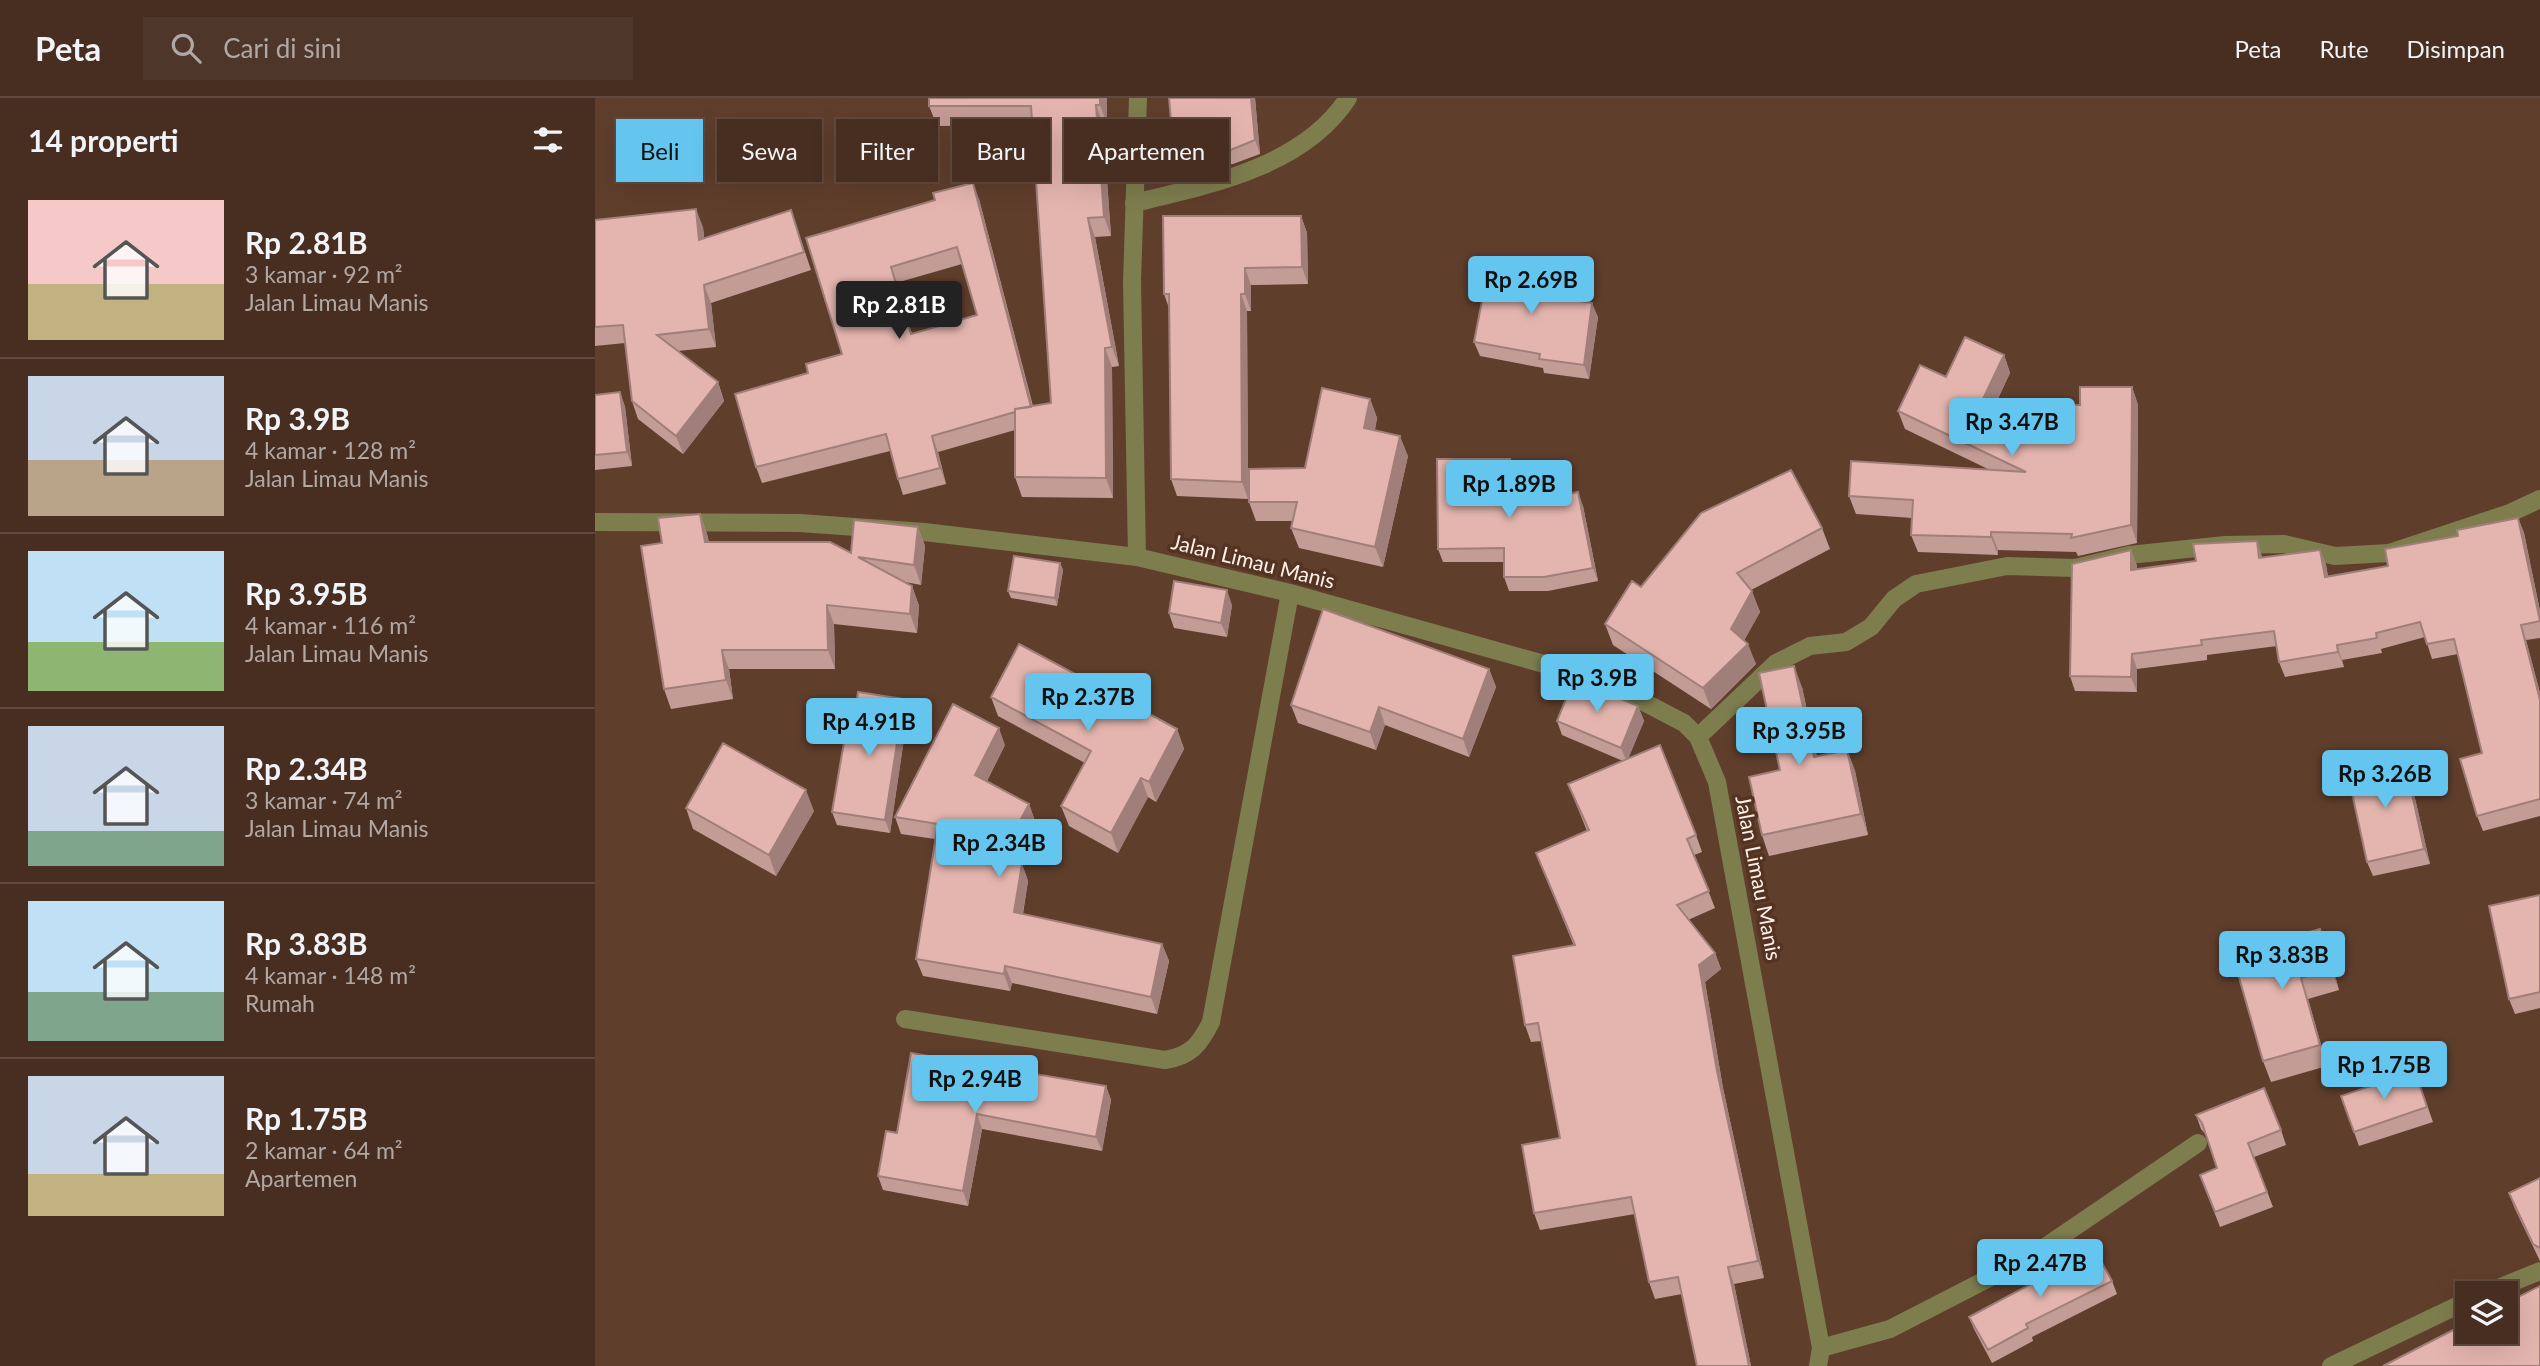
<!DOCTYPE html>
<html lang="id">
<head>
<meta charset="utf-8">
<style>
  body { margin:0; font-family:Lato,sans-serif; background:#4f362a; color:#f1f3f6; height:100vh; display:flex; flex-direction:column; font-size:26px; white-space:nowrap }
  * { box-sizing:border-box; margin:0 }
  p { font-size:23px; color:#b1a8a5 }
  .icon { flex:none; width:38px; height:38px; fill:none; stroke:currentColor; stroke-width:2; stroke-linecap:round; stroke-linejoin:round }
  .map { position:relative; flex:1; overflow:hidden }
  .sheet { display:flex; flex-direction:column; background:#482e21; width:595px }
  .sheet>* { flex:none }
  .top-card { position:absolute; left:21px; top:21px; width:665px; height:63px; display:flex; gap:14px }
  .tools { position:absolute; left:1860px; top:1183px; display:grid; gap:14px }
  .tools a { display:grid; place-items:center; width:63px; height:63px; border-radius:0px; background:#482e21; box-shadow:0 7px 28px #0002,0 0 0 2px #604a3f; font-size:35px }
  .price { position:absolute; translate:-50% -60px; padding:0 16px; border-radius:7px; background:#64c5ee; color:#111; font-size:23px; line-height:46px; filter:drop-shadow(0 2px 4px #0008) }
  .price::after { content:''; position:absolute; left:50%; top:42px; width:21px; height:16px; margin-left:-10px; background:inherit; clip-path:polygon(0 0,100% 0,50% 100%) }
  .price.current { background:#222; color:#fff }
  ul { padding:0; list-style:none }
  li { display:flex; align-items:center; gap:21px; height:175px; padding:0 28px }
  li+li { border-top:2px solid #604a3f }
  li span { display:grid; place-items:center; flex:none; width:196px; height:140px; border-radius:0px; color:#555 }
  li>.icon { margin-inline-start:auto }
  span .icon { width:84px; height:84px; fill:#fffc; stroke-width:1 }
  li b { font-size:30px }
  h2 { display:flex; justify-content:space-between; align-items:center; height:84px; padding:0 28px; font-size:30px }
  .pill { padding:0 24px; border-radius:0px; background:#482e21; box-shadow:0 7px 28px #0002,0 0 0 2px #604a3f; font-size:24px; line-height:63px }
  .pill.current { background:#64c5ee; color:#111 }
  header { display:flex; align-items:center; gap:42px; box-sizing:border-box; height:98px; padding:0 35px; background:#482e21; border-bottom:2px solid #604a3f }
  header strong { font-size:33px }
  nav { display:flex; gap:38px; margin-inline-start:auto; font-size:24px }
  .search { width:490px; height:63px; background:#4f362a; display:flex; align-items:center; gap:18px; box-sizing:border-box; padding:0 24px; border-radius:0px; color:#b1a8a5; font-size:26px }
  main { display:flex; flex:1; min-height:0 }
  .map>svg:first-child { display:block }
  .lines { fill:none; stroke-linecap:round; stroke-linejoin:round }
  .service { stroke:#7e7d4e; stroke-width:18 }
  .minor { stroke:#7e7d4e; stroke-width:18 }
  .tertiary { stroke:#7e7d4e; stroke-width:18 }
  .wall { fill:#c49c96; fill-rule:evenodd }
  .shaded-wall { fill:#a07f7a }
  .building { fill:#e4b5ae; stroke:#a07f7a; stroke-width:2; fill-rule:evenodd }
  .labels { text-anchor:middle; stroke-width:7; stroke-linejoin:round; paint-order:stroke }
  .street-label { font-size:21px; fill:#fff1eb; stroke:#532 }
</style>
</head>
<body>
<header>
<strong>Peta</strong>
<div class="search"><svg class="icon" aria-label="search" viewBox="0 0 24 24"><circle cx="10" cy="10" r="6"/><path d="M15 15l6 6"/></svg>Cari di sini</div>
<nav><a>Peta</a><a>Rute</a><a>Disimpan</a></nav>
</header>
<main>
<section class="sheet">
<h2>14 properti<svg class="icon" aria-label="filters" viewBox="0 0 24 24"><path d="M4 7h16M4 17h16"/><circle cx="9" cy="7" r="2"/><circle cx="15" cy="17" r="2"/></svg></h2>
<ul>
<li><span style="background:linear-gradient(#f6c9c9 60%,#c2b280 0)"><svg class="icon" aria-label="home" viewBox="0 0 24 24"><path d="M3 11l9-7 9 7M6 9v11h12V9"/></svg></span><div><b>Rp 2.81B</b><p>3 kamar · 92 m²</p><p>Jalan Limau Manis</p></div></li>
<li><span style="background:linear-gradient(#c9d6e8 60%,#b9a48a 0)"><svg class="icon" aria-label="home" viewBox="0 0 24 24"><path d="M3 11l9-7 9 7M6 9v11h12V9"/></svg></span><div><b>Rp 3.9B</b><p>4 kamar · 128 m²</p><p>Jalan Limau Manis</p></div></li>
<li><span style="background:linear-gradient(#bfe0f5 65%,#8fb573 0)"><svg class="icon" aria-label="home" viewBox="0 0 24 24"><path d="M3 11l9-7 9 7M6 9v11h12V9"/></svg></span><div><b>Rp 3.95B</b><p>4 kamar · 116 m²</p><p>Jalan Limau Manis</p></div></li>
<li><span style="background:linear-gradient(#c9d6e8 75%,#7fa58c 0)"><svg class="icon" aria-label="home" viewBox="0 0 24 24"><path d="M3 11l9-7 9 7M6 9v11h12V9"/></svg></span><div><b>Rp 2.34B</b><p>3 kamar · 74 m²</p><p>Jalan Limau Manis</p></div></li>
<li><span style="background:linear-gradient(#bfe0f5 65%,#7fa58c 0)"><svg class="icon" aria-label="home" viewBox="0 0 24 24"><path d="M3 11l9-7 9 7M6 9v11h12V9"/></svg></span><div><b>Rp 3.83B</b><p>4 kamar · 148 m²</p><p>Rumah</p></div></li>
<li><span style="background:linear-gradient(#c9d6e8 70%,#c2b280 0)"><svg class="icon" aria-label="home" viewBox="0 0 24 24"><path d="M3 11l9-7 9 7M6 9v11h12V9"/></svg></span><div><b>Rp 1.75B</b><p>2 kamar · 64 m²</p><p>Apartemen</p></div></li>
</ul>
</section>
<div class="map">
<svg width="1945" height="1268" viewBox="0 0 1945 1268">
  <rect width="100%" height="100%" fill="#603e2c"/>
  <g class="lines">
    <path class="service" d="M539 105C614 87 708 69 753 0"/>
    <path class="minor" d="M542 459 537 184 543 0
      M1103 639 1181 565 1215 548 1251 544 1276 529 1299 501 1321 486 1412 468 1480 470 1534 457 1630 447 1689 446 1740 458 1794 455 1915 415 1945 401
      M310 921 570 962C596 958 605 946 616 924L695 495
      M1891 1195 1945 1173
      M1226 1250 1295 1231 1437 1158 1603 1045
      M1736 1268 1872 1203"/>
    <path class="tertiary" d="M0 424 205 425 329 434 542 459 695 495 956 568 1020 589 1089 625 1103 639 1122 684 1226 1250 1223 1268"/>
  </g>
  <path class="wall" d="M512 0V26H508L516 138 500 139 524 268 517 269 518 400 427 399 420 379V332L343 354 351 386 308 397 303 381 295 353 167 385 161 369 213 275 247 256 211 140 384 101 438 308 456 305 437 27 342 28 334 8ZM367 166 382 217 317 236 301 185Z
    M660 0 665 56 638 66 584 72 579 58Z
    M196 112 216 172 116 205 121 249 83 253 123 284 129 303 88 356 43 321 37 303 30 245 0 248V122L108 129 109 140Z
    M706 118 712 135 713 186 656 187V213H652L653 401 582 398 576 381 574 210 569 196Z
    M960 188 958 199 1003 219 994 281 949 275 948 270 885 258 879 244Z
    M1409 257 1415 275 1401 305 1485 307 1537 289 1543 307 1542 445 1483 458 1481 454 1403 452V457L1323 454 1316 437 1317 420 1261 416 1254 398 1395 372 1310 331 1303 313 1351 279Z
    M25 294 30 309 37 368 0 372V297Z
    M775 301 782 320 780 332 813 358 788 469 704 450 696 430 698 423H661L654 404 710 370Z
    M920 375 921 406 988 408 1003 483 953 493H914L909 479V464H848L843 451Z
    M105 416 112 436 114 444 256 455 323 429 330 448 326 487 310 484 317 488 324 508 322 535 239 526 240 571H134L138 601 76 611 69 591 67 445Z
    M1923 420 1929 435 1945 513V540L1931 542 1945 595V718L1888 733 1882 718 1887 655 1863 556 1837 561 1830 539 1786 551 1787 555 1747 562 1749 569 1690 579 1684 564 1682 548 1612 557V562L1542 571V594L1480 593 1475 578 1536 452 1542 468V471L1601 463 1662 443 1667 460 1725 452 1731 467 1733 478 1793 468 1863 438Z
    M1227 430 1235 451 1156 492 1165 514 1149 542 1161 566 1116 611 1018 547 1010 526 1046 489Z
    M465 465 468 472 462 508 416 500 413 493Z
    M637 507 632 539 579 530 574 515Z
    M894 571 901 589 874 659 790 627 781 652 703 625 696 607Z
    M1207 589 1222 659 1252 652 1260 673 1273 737 1174 758 1167 737Z
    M396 599H516L582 631 589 651 561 704 553 699 523 755 474 728 466 708 490 665 403 618Z
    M1043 608 1049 623 1033 660 1101 737 1107 754 1099 757 1120 810 1093 822 1120 855 1126 871 1110 884 1128 990 1169 1180 1139 1186 1156 1268H1102L1087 1196 1060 1201 1054 1184 1040 1116 945 1132 939 1115 965 1040 947 943 936 944 930 927 979 848 941 755 992 733 973 686 1028 663 967 637 962 623Z
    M313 614 295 735 242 727 237 714 255 645Z
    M410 647 392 683 434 706 440 723 419 764 427 766 433 783 428 816 567 846 574 863 562 916 417 885 415 893 328 878 321 861 340 741 306 736 300 719Z
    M1814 674 1835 766 1778 778 1772 764Z
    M91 710 219 713 181 778 98 731Z
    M1945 797V910L1920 916 1914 901Z
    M1725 831 1733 852 1744 892 1713 901 1732 968 1676 984 1668 963Z
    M316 955 511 988 516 1002 507 1053 387 1031 373 1108 288 1092 283 1078 302 1035Z
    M1820 973 1838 1024 1764 1048 1746 998Z
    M1601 1017 1686 1032 1691 1047 1659 1059 1678 1109 1625 1129 1605 1077 1622 1070 1612 1038 1606 1031Z
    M1945 1080V1163L1920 1111 1914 1095Z
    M1517 1183 1522 1196 1437 1239 1438 1243 1397 1265 1379 1231 1374 1219Z"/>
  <path class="shaded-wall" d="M505 0H512V26L505 7Z
    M656 0H660L665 56 660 42Z
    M501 7 508 26 516 138 509 119Z
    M378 85 384 101 442 326 436 309Z
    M101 111 108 129 111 160 104 142Z
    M706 118 712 135 713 186 707 169Z
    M493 120 500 139 524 268 517 249Z
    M296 169 301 185 322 252 316 236Z
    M650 170 656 187V213L650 196Z
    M955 174 960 188 955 212 950 198Z
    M109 187 116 205 121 249 114 231Z
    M646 196 652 213 653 401 647 384Z
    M997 205 1003 219 994 281 989 267Z
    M510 250 517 269 518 400 511 380Z
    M1409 257 1415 275 1392 323 1386 305Z
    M123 284 129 303 88 356 81 338Z
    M1537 289 1543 307 1542 445 1536 427Z
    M25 294 30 309 37 368 32 354Z
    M775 301 782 320 776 349 769 330Z
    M337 338 343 354 351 386 345 370Z
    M805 338 813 358 788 469 780 449Z
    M915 361 920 375 921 420 916 407Z
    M983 394 988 408 1003 483 998 470Z
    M105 416 112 436 117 464 110 444Z
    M1923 420 1929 435 1945 513V524Z
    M323 429 330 448 326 487 319 467Z
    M1396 434 1403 452V457L1396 439Z
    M1662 443 1667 458 1670 476 1664 460Z
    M1536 452 1542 468V487L1536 472Z
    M1725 452 1731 467 1735 494 1730 479Z
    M465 465 468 472 462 508 460 500Z
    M317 488 324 508 322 535 315 516Z
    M632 492 637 507 632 539 626 525Z
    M1157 493 1165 514 1144 552 1136 531Z
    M232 507 239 526 240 571 233 552Z
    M1926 527 1931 542 1945 595V602Z
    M1153 546 1161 566 1116 611 1108 590Z
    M1742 547 1747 562 1749 569 1743 554Z
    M127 552 134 571 138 601 131 582Z
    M1537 556 1542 571V594L1536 579Z
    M1199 568 1207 589 1226 680 1219 659Z
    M894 571 901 589 874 659 868 641Z
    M309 601 313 614 295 735 290 722Z
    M1043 608 1049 623 1032 664 1026 650Z
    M784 609 790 627 781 652 775 634Z
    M404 630 410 647 386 694 380 677Z
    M582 631 589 651 561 704 554 684Z
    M1252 652 1260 673 1273 737 1266 716Z
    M1809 659 1814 674 1835 766 1829 751Z
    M546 680 553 699 523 755 516 735Z
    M211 692 219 713 181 778 174 757Z
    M434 706 440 723 411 779 404 762Z
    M427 766 433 783 425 831 419 814Z
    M1725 831 1733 852 1744 892 1736 871Z
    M567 846 574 863 562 916 556 899Z
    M1120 855 1126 871 1110 884 1128 990 1169 1180 1163 1163 1122 973 1104 867Z
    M410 868 417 885 415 893 409 876Z
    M1706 880 1713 901 1732 968 1725 947Z
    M511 988 516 1002 507 1053 501 1039Z
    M382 1016 387 1031 373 1108 368 1093Z
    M1133 1169 1139 1186 1156 1268H1154Z"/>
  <path class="building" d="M334 0H505V7H501L509 119 493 120 517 249 510 250 511 380 420 379V311L456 305 436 8H334Z
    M574 0H656L660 42 633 53 579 58Z
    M378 85 436 309 420 311V314L337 338 345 370 303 381 291 336 161 369 140 296 213 275 211 266 247 256 211 140 340 102 338 95ZM362 149 382 217 316 236 296 169Z
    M101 111 104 142 196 112 209 154 109 187 114 231 62 237 123 284 81 338 37 303 28 227 0 229V122Z
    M568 118H706L707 169 650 170V196H646L647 384 576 381 574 196H569Z
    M895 162 955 174 950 198 997 205 989 267 944 261 945 256 879 244Z
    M1370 239 1409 257 1386 305 1485 307V289H1537L1536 427 1476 440 1477 436 1396 434V439L1316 437 1318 402 1254 398 1256 363 1431 374 1303 313 1325 267 1351 279Z
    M727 290 775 301 769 330 805 338 780 449 696 430 702 404H654V371L710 370Z
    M25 294 32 354 0 357V297Z
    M842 361H915L916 407 983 394 998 470 949 479H909V450L843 451Z
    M1196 372 1227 430 1142 475 1157 493 1136 531 1153 546 1108 590 1010 526 1037 483 1046 489 1106 415Z
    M105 416 110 444H235L256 455 259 422 323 429 319 467 263 459 317 488 315 516 232 507 233 552H127L131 582 69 591 46 448 67 445 63 420Z
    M1923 420 1945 523 1926 527 1945 602V701L1882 718 1865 661 1887 655 1859 541 1832 546 1825 524 1781 535 1782 540 1742 547 1743 554 1684 564 1679 533 1606 542 1607 547 1537 556 1536 579 1475 578 1477 466 1536 452V472L1601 463 1598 446 1662 443 1664 460 1725 452 1730 479 1793 468 1790 451 1863 438 1862 432Z
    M419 458 465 465 460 500 413 493Z
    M579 483 632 492 626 525 574 515Z
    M728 511 894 571 868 641 784 609 775 634 696 607Z
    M424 546 514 594V599H523L582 631 554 684 546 680 516 735 466 708 496 653 396 599Z
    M1199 568 1219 659 1252 652 1266 716 1167 737 1154 679 1185 672 1164 575Z
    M979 581 1043 608 1026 650 962 623Z
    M263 594 309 601 290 722 237 714 249 644 255 645Z
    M358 606 404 630 380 677 434 706 404 762 427 766 419 814 567 846 556 899 410 868 409 876 321 861 343 726 300 719Z
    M128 645 211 692 174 757 91 710Z
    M1065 647 1101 737 1092 741 1114 793 1082 807 1120 855 1104 867 1122 973 1163 1163 1133 1169 1154 1268H1102L1083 1179 1054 1184 1036 1099 939 1115 927 1047 965 1040 943 925 930 927 918 858 980 847 941 755 994 732 973 686Z
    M1809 659 1829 751 1772 764 1752 672Z
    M1945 797V894L1914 901 1894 808Z
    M1725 831 1736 871 1706 880 1725 947 1668 963 1637 855Z
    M316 955 511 988 501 1039 382 1016 368 1093 283 1078 291 1033 302 1035Z
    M1820 973 1832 1009 1759 1034 1746 998Z
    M1669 990 1686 1032 1653 1045 1672 1094 1620 1114 1605 1077 1622 1070 1607 1025 1601 1017Z
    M1945 1080V1150L1938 1146 1914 1095Z
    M1500 1152 1517 1183 1431 1226 1433 1230 1393 1252 1374 1219Z
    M1945 1188V1268H1788L1872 1225V1234H1911V1205Z"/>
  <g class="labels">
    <g class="street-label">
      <text transform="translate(658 464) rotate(14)" y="7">Jalan Limau Manis</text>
      <text transform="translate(1163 780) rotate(79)" y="7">Jalan Limau Manis</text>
    </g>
  </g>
</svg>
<div class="tools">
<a><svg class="icon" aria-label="layers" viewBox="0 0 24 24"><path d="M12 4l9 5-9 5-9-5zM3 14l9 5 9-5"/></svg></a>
</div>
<b class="price" style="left:936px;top:218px">Rp 2.69B</b>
<b class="price current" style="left:304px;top:243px">Rp 2.81B</b>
<b class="price" style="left:1417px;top:360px">Rp 3.47B</b>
<b class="price" style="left:914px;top:422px">Rp 1.89B</b>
<b class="price" style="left:1002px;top:616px">Rp 3.9B</b>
<b class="price" style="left:493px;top:635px">Rp 2.37B</b>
<b class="price" style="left:274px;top:660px">Rp 4.91B</b>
<b class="price" style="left:1204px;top:669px">Rp 3.95B</b>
<b class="price" style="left:1790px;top:712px">Rp 3.26B</b>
<b class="price" style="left:404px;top:781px">Rp 2.34B</b>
<b class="price" style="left:1687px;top:893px">Rp 3.83B</b>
<b class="price" style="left:1789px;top:1003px">Rp 1.75B</b>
<b class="price" style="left:380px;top:1017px">Rp 2.94B</b>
<b class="price" style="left:1445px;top:1201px">Rp 2.47B</b>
<div class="top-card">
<a class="pill current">Beli</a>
<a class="pill">Sewa</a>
<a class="pill">Filter</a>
<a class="pill">Baru</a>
<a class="pill">Apartemen</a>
</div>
</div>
</main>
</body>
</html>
